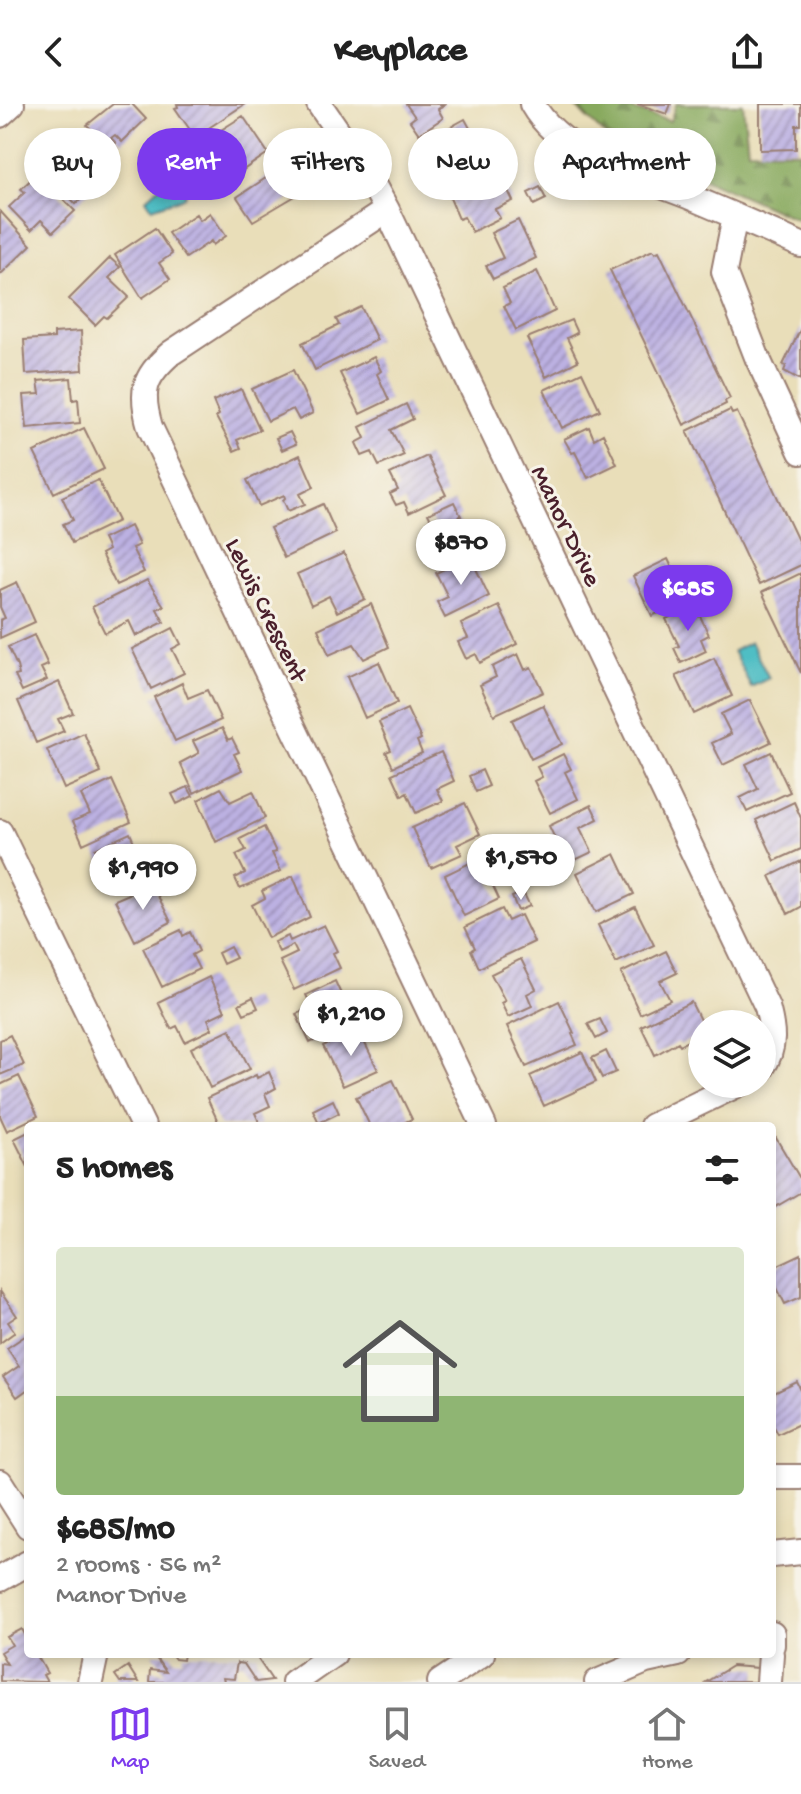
<!DOCTYPE html>
<html lang="en">
<head>
<meta charset="utf-8">
<style>
  body { margin:0; font-family:"Gochi Hand",sans-serif; background:#f6f6f6; color:#222; height:100vh; display:flex; flex-direction:column; font-size:30px; white-space:nowrap }
  * { box-sizing:border-box; margin:0 }
  p { font-size:26px; color:#767676 }
  .icon { flex:none; width:44px; height:44px; fill:none; stroke:currentColor; stroke-width:2; stroke-linecap:round; stroke-linejoin:round }
  .map { position:relative; flex:1; overflow:hidden }
  .panel { position:absolute; left:24px; top:1018px; width:752px; height:536px; display:flex; flex-direction:column; background:#fff; border-radius:8px; box-shadow:0 4px 12px #0003 }
  .panel>* { flex:none }
  .hud { position:absolute; left:24px; top:24px; width:754px; height:72px; display:flex; gap:16px }
  .buttons { position:absolute; left:688px; top:906px; display:grid; gap:16px }
  .buttons a { display:grid; place-items:center; width:88px; height:88px; border-radius:50%; background:#fff; box-shadow:0 4px 12px #0003; font-size:40px }
  .price { position:absolute; translate:-50% -68px; padding:0 18px; border-radius:28px; background:#fff; color:#222; font-size:26px; line-height:52px; filter:drop-shadow(0 2px 4px #0008) }
  .price::after { content:''; position:absolute; left:50%; top:48px; width:24px; height:18px; margin-left:-12px; background:inherit; clip-path:polygon(0 0,100% 0,50% 100%) }
  .price.current { background:#7c3aed; color:#fff }
  ul { padding:0; list-style:none }
  li { display:grid; align-content:center; gap:16px; height:424px; padding:0 32px }
  li span { display:grid; place-items:center; height:248px; border-radius:8px; color:#555 }
  li>.icon { margin-inline-start:auto }
  span .icon { width:144px; height:144px; fill:#fffc; stroke-width:1 }
  li b { font-size:34px }
  h2 { display:flex; justify-content:space-between; align-items:center; height:96px; padding:0 32px; font-size:34px }
  .pill { padding:0 28px; border-radius:36px; background:#fff; box-shadow:0 4px 12px #0003; font-size:28px; line-height:72px }
  .pill.current { background:#7c3aed; color:#fff }
  header { display:flex; justify-content:space-between; align-items:center; height:104px; padding:0 32px; background:#fff; font-size:36px; font-weight:700 }
  .tab-bar { display:flex; justify-content:space-around; align-items:center; height:112px; border-top:2px solid #e0e0e0; background:#fff; font-size:22px; color:#767676 }
  .tab-bar a { display:grid; justify-items:center; gap:4px }
  .tab-bar .current { color:#7c3aed }
  .map>svg:first-child { display:block }
  .forest { fill:url(#forest-firs); stroke:#686444; stroke-width:2 }
  .water { fill:#4fbec4; stroke:#4c6e78; stroke-width:2 }
  .building { fill:url(#building-hatch) }
  .lines { fill:none; stroke-linecap:round; stroke-linejoin:round }
  .minor-casing { stroke:#9a7e72; stroke-width:28 }
  .minor { stroke:#fff; stroke-width:24 }
  .labels { text-anchor:middle; stroke-width:6; stroke-linejoin:round; paint-order:stroke }
  .street-label { font-size:26px; fill:#4a1f2b; stroke:#f7f3e8 }
</style>
</head>
<body>
<header><svg class="icon" aria-label="back" viewBox="0 0 24 24"><path d="M15 5l-7 7 7 7"/></svg>Keyplace<svg class="icon" aria-label="share" viewBox="0 0 24 24"><path d="M12 15V3M7 8l5-5 5 5M5 13v7h14v-7"/></svg></header>
<div class="map">
<svg width="801" height="1578" viewBox="0 0 801 1578">
  <defs>
    <pattern id="forest-firs" width="22" height="20" patternUnits="userSpaceOnUse" patternTransform="scale(2)"><rect width="22" height="20" fill="#87a95d"/><path d="M5 1l3.5 6h-7zM16 11l3.5 6h-7z" fill="#70894d"/></pattern>
    <pattern id="building-hatch" width="6" height="6" patternUnits="userSpaceOnUse" patternTransform="scale(2)"><rect width="6" height="6" fill="#bcb1e2"/><path d="M-1 1l2-2M0 6l6-6M5 7l2-2" fill="none" stroke="#9b8fb7"/></pattern>
  </defs>
  <rect width="100%" height="100%" fill="#f7f3e8"/>
  <filter id="ink" filterUnits="userSpaceOnUse"><feTurbulence type="fractalNoise" baseFrequency=".0125" numOctaves="2"/><feDisplacementMap in="SourceGraphic" scale="16" xChannelSelector="R" yChannelSelector="G"/><feConvolveMatrix kernelMatrix="1 2 1 2 8 2 1 2 1" color-interpolation-filters="sRGB"/></filter>
  <filter id="wash" filterUnits="userSpaceOnUse"><feTurbulence type="fractalNoise" baseFrequency=".006" numOctaves="4" result="noise"/><feDisplacementMap in="SourceGraphic" scale="32" xChannelSelector="R" yChannelSelector="G"/><feGaussianBlur stdDeviation="1.8" result="paint"/><feColorMatrix in="noise" values="0 0 0 0 0 0 0 0 0 0 0 0 0 0 0 0 0 1.4 0 .05"/><feComposite in="paint" operator="in"/></filter>
  <g filter="url(#wash)">
    <rect width="100%" height="100%" fill="#e9deb9"/>
    <path class="forest" d="M572 0H613L670 17 676 0H743L748 46 801 47V117L606 32Z"/>
    <path class="water" d="M171 72 182 73 187 82 184 93 152 104 146 95Z
      M750 538 769 574 751 583 733 547Z"/>
    <g id="blocks">
      <path class="building" d="M113 0H132L146 15 122 38 115 31 111 34 116 39 111 45 87 21Z
        M177 0H245L195 33 175 4 178 3Z
        M406 0H445L438 5 443 14 419 30 410 17 415 13Z
        M637 0H671L667 10Z
        M760 0H801V21H796V45L760 46Z
        M243 12 268 49 227 77 216 61 225 55 210 33Z
        M465 15 485 52 450 72 429 35Z
        M75 26 112 65 76 100 37 60Z
        M284 62 302 88 253 117 237 93Z
        M497 63 513 97 495 105 500 114 472 128 464 113 459 115 447 87Z
        M38 69 75 107 53 128 41 116 31 126 9 103 25 88 21 85Z
        M540 83 546 95 534 101 528 89Z
        M0 107 31 141 0 171Z
        M210 109 226 132 213 141 211 137 186 154 168 129 196 110 200 116Z
        M518 116 536 154 493 175 486 162 503 154 491 129Z
        M155 124 172 150 159 159 170 175 142 194 115 151Z
        M653 146 655 149 659 147 730 294 725 297 726 300 684 321 610 166Z
        M110 154 120 163 109 174 129 193 107 214 104 212 95 221 69 195Z
        M537 167 555 207 516 226 504 202 510 199 503 184Z
        M361 203 377 236 315 266 302 239 339 221 336 215Z
        M571 216 577 229 567 234 578 257 546 273 527 234Z
        M801 224V276L784 267 786 262 783 261Z
        M81 227 83 266 26 270 24 236 54 234V229Z
        M374 253 381 267 377 270 389 296 360 310 340 269Z
        M293 266 313 309 299 316 293 305 268 317 252 285Z
        M582 268 600 306 562 324 544 286Z
        M71 274 73 296 78 295 80 319 27 324 24 291 40 290 38 277Z
        M241 285 260 326 237 336 241 344 234 347 216 313 219 311 213 297Z
        M406 300 413 315 391 326 404 351 379 362 372 348 362 352 356 339 365 334 360 323Z
        M730 306 732 310 737 308 801 443V461L759 481 687 327Z
        M589 323 594 335 603 330 617 360 588 374 575 348 572 349 564 335Z
        M84 324 104 365 54 389 34 348Z
        M290 328 296 340 282 346 276 334Z
        M300 351 314 383 300 390 305 400 288 407 283 396 285 394 284 391 259 402 247 376Z
        M427 352 446 391 409 409 404 398 396 401 390 390 398 386 390 370Z
        M98 376 118 417 72 439 63 420 73 416 62 393Z
        M454 398 461 412 457 414 470 441 440 456 425 426 434 421 428 410Z
        M323 400 336 429 284 454 270 424Z
        M130 422 139 441 132 444 144 468 116 481 101 450 108 446 103 435Z
        M344 449 365 495 337 508 329 492 311 501 297 470Z
        M470 452 489 492 445 514 437 498 448 493 436 469Z
        M668 455 687 495 652 512 633 472Z
        M801 469V569L762 488Z
        M147 476 164 502 157 505 164 518 136 532 129 517 105 529 92 503Z
        M17 478 35 518 0 534V516L5 514 0 503V486Z
        M371 500 389 543 364 555 354 540 329 551 318 525Z
        M695 501 709 531 701 535 706 547 681 559 674 544 679 542 666 515Z
        M499 502 517 540 480 559 476 550 466 555 458 538 468 534 461 520Z
        M173 524 181 540 172 545 184 569 151 585 132 545Z
        M34 531 48 561 41 564 47 576 22 587 15 572 19 571 17 562 8 543Z
        M518 550 525 566 531 563 543 588 494 611 480 581 496 573 492 563Z
        M714 554 732 592 694 610 676 572Z
        M379 558 397 599 365 614 347 573Z
        M59 578 73 609 58 615 64 627 36 639 18 597Z
        M182 579 188 594 207 586 221 616 175 637 154 593Z
        M750 596 771 638 723 661 712 639 731 630 721 610Z
        M543 601 562 640 531 655 512 616Z
        M407 605 421 635 417 637 422 649 393 663 386 648 391 646 379 618Z
        M222 624 228 636 232 634 239 648 234 650 242 666 194 689 180 659 199 649 193 637Z
        M84 629 101 669 64 685 47 646Z
        M441 648 454 677 437 685 443 697 416 709 407 689 402 692 392 670Z
        M771 648 790 688 747 708 740 694 758 685 746 660Z
        M563 650 571 665 565 668 578 695 550 709 534 677 542 673 537 663Z
        M482 666 489 682 476 688 469 672Z
        M112 676 131 718 83 740 73 717 90 710 81 691Z
        M188 683 193 692 177 700 172 690Z
        M221 684 230 698 253 687 265 714 216 738 198 696Z
        M794 698 801 714V745L775 757 756 716Z
        M465 699 480 730 457 741 462 750 431 764 412 724Z
        M591 701 598 715 580 724 592 748 567 760 549 722Z
        M264 723 276 748 272 749 281 767 240 785 235 774 245 769 236 751 246 746 240 735Z
        M130 729 148 771 114 786 95 745Z
        M615 750 634 790 596 808 577 769Z
        M480 754 499 795 464 812 445 771Z
        M801 757V803L788 810 770 772Z
        M293 772 310 813 268 834 252 801 265 794 262 787Z
        M152 780 171 818 135 837 115 796Z
        M523 788 530 802 518 807 512 793Z
        M635 803 654 841 616 859 598 821Z
        M502 805 508 817 521 811 534 838 479 864 471 846 475 844 465 823Z
        M324 821 337 847 333 849 340 864 294 886 280 857 297 849 293 841 279 848 274 838 288 832 290 837Z
        M181 826 183 832 190 828 199 847 192 851 199 865 162 883 143 844Z
        M230 843 236 854 223 860 218 849Z
        M666 847 677 869 660 877 670 896 640 910 621 869Z
        M521 855 536 885 527 890 532 902 508 913 501 899 505 897 491 870Z
        M209 873 225 907 208 915 212 925 185 938 177 922 171 925 158 898Z
        M335 877 344 897 349 895 358 916 310 939 296 910 312 903 306 891Z
        M253 893 258 904 244 910 239 900Z
        M559 897 574 929 572 930 577 941 526 963 507 922Z
        M691 898 702 920V930L680 941 678 938 655 951 641 922Z
        M600 915 607 929 596 935 588 920Z
        M230 925 250 965 210 984 191 944Z
        M358 925 378 966 343 982 323 942Z
        M10 931 24 961 0 971V936Z
        M606 947 616 968 602 974 592 954Z
        M582 948 596 978 544 1002 530 972Z
        M269 968 276 984 265 990 270 1002 255 1009 261 1022H220L207 994 256 971 257 974Z
        M19 972 38 1012 7 1027 0 1012V981Z
        M393 976 412 1015 397 1022H370L356 993Z
        M333 996 339 1009 319 1019 313 1006Z
        M28 1028V1063L14 1035Z
        M776 1034 801 1076V1088L772 1105V1036Z
        M801 1150V1193L785 1200 772 1174V1164Z
        M0 1187 17 1212 8 1218 15 1228 0 1239Z
        M28 1230V1285L17 1293 3 1273 19 1262 7 1244Z
        M797 1278 801 1286V1319L778 1330 772 1319V1290Z
        M22 1525 28 1536V1550H36L47 1569 43 1571 47 1578 0 1577V1559L7 1560 0 1548 12 1541 7 1533Z
        M153 1550H171L175 1555 183 1556 184 1550H257V1554L272 1576 256 1578 244 1560 237 1559 234 1575 223 1574 224 1578H149L150 1566 166 1568Z
        M128 1562 138 1578H120L115 1571Z
        M732 1562 758 1564 757 1578H706Z"/>
    </g>
  </g>
  <g filter="url(#ink)">
    <use href="#blocks" fill-opacity="0" stroke="#9a7e72" stroke-width="2"/>
    <g class="lines">
      <defs>
        <path id="minor" d="M319 0 368 71 387 106 767 903C773 925 776 944 762 964
          M532 0C562 52 635 71 688 92 726 108 763 124 801 141
          M0 11 12 0
          M387 106 171 249C143 273 140 288 150 323L484 1022
          M735 112 724 168 757 253 801 348
          M0 728 143 1022
          M652 1022 739 980
          M772 1373H801
          M0 1378 28 1422
          M772 1451 801 1448
          M0 1475 28 1459
          M772 1530V1541
          M90 1578 96 1550
          M294 1578 334 1550
          M440 1578 482 1550
          M597 1578 646 1557 678 1550
          M769 1578 771 1550"/>
      </defs>
      <use href="#minor" class="minor-casing"/>
      <use href="#minor" class="minor"/>
    </g>
  </g>
  <g class="labels">
    <g class="street-label">
      <text transform="translate(568 421) rotate(64)" y="9">Manor Drive</text>
      <text transform="translate(268 505) rotate(64)" y="9">Lewis Crescent</text>
    </g>
  </g>
</svg>
<div class="buttons">
<a><svg class="icon" aria-label="layers" viewBox="0 0 24 24"><path d="M12 4l9 5-9 5-9-5zM3 14l9 5 9-5"/></svg></a>
</div>
<b class="price" style="left:461px;top:483px">$870</b>
<b class="price current" style="left:688px;top:529px">$685</b>
<b class="price" style="left:521px;top:798px">$1,570</b>
<b class="price" style="left:143px;top:808px">$1,990</b>
<b class="price" style="left:351px;top:954px">$1,210</b>
<div class="hud">
<a class="pill">Buy</a>
<a class="pill current">Rent</a>
<a class="pill">Filters</a>
<a class="pill">New</a>
<a class="pill">Apartment</a>
</div>
<section class="panel">
<h2>5 homes<svg class="icon" aria-label="filters" viewBox="0 0 24 24"><path d="M4 7h16M4 17h16"/><circle cx="9" cy="7" r="2"/><circle cx="15" cy="17" r="2"/></svg></h2>
<ul>
<li><span style="background:linear-gradient(#dfe7d0 60%,#8fb573 0)"><svg class="icon" aria-label="home" viewBox="0 0 24 24"><path d="M3 11l9-7 9 7M6 9v11h12V9"/></svg></span><div><b>$685/mo</b><p>2 rooms · 56 m²</p><p>Manor Drive</p></div></li>
</ul>
</section>
</div>
<nav class="tab-bar">
<a class="current"><svg class="icon" aria-label="map" viewBox="0 0 24 24"><path d="M3 6l6-2 6 2 6-2v14l-6 2-6-2-6 2zM9 4v14M15 6v14"/></svg>Map</a>
<a><svg class="icon" aria-label="saved" viewBox="0 0 24 24"><path d="M7 4h10v16l-5-4-5 4z"/></svg>Saved</a>
<a><svg class="icon" aria-label="home" viewBox="0 0 24 24"><path d="M3 11l9-7 9 7M6 9v11h12V9"/></svg>Home</a>
</nav>
</body>
</html>
